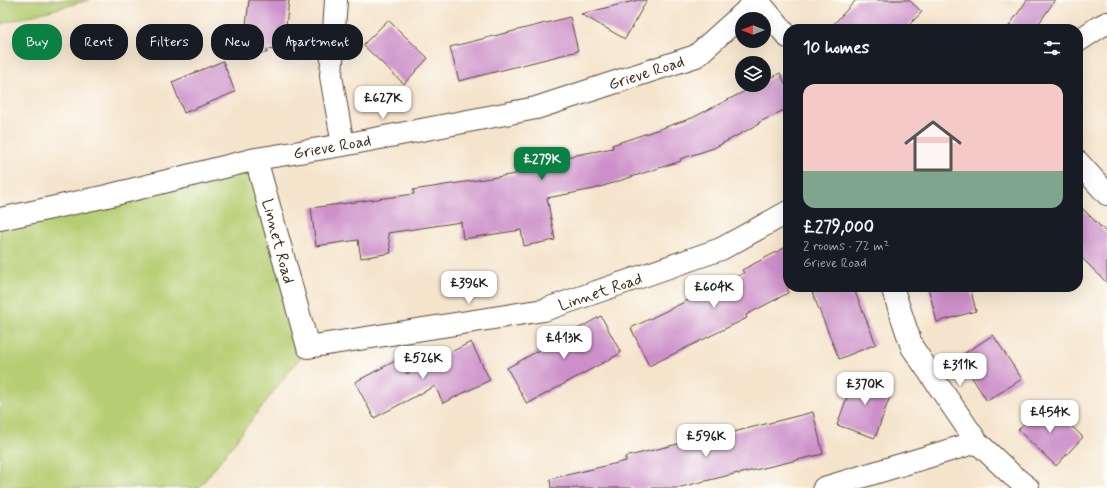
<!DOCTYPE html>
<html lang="en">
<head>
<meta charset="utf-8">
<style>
  body { margin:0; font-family:Mynerve,sans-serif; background:#20242c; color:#f1f3f6; height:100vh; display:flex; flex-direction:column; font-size:15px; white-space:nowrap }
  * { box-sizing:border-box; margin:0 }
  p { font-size:13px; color:#9ea1a6 }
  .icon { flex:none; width:22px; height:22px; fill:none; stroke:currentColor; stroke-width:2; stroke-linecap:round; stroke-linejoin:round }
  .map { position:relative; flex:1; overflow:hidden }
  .drawer { position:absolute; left:783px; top:24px; width:300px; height:268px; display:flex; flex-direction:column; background:#171b24; border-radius:16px; box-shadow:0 4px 16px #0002 }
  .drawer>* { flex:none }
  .top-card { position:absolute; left:12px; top:24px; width:380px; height:36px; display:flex; gap:8px }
  .needle { width:26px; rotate:270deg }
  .fabs { position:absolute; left:735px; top:12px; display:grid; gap:8px }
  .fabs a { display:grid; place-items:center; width:36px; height:36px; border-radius:50%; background:#171b24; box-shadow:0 4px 16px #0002; font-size:20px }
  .price { position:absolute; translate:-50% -34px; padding:0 9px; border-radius:8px; background:#fff; color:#222; font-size:13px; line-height:26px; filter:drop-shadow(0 1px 2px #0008) }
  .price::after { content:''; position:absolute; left:50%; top:24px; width:12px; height:9px; margin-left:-6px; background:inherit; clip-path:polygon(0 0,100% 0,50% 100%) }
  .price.current { background:#0b8043; color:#fff }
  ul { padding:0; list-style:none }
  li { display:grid; align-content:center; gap:8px; height:212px; padding:0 20px }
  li+li { border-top:1px solid #363941 }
  li span { display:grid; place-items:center; height:124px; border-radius:12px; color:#555 }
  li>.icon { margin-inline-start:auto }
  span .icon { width:72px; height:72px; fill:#fffc; stroke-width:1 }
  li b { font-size:17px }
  h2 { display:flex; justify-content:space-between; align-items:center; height:48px; padding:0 20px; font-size:17px }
  .tag { padding:0 14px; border-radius:16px; background:#171b24; box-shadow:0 4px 16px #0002; font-size:14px; line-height:36px }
  .tag.current { background:#0b8043; color:#fff }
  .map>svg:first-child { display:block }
  .green { fill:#b6ce73; stroke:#787c48 }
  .building { fill:#cc8fc9 }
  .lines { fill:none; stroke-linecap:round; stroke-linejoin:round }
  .minor-casing { stroke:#574638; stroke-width:24 }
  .minor { stroke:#fff; stroke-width:22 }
  .labels { text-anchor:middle; stroke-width:3; stroke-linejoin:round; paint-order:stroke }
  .street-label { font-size:16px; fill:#3b2a1e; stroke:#fdfcf7 }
</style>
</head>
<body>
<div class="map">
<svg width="1107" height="488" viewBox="0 0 1107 488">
  <rect width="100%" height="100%" fill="#fdfcf7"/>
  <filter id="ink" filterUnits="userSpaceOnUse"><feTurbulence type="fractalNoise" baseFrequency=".025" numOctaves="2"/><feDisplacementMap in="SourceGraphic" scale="8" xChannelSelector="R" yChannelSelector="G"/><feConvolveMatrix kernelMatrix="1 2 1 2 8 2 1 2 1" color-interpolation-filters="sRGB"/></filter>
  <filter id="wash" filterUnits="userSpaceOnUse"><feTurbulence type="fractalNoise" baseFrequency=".012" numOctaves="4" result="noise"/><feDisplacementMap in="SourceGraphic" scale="16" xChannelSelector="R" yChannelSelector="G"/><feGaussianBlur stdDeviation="0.9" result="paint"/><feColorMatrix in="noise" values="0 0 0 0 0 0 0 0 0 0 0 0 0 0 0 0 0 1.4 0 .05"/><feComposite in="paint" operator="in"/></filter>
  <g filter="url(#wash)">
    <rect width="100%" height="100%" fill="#f5e4cc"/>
    <path class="green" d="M0 0H89L0 24Z
      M256 159 308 347 199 488H0V217Z"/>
    <g id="blocks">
      <path class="building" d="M249 0H289L283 51 267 49V53L243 51Z
        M638 0H647L625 39 581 14Z
        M856 0H909L922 12 905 29H829Z
        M1027 0H1055L1035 29H1007Z
        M570 17 578 51 459 81 450 47Z
        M388 20 428 58 404 84 363 45Z
        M223 61 235 92 184 113 172 82Z
        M780 73 788 89V108L758 123 759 124 714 148 680 159 681 161 594 189 547 198 555 240 524 246 521 230 463 239 461 222 388 233 391 253 361 258 358 240 316 246 311 208 414 194 413 190 516 174 514 167 613 148 612 145 692 118 757 85H764V82Z
        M1078 204 1107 233V283L1078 254Z
        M788 246V293L746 315 747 318 649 366 631 328 744 273 742 270Z
        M810 287H853L876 344 839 359Z
        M928 287H970L976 311 937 322Z
        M601 316 621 353 527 404 507 368Z
        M993 335 1022 379 987 401 959 357Z
        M471 342 490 380 443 403 435 386 374 418 355 382 399 359 407 374Z
        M855 375 893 388 875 438 837 425Z
        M1045 401 1083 437 1056 466 1018 430Z
        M813 412 823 454 738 474V473L677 488H551L550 479 626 461 625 457 710 436V438Z"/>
    </g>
  </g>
  <g filter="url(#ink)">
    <use href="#blocks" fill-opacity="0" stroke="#574638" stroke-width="1"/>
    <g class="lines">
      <defs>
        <path id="minor" d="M336 0 331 76 343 145
          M757 0 788 37
          M1078 41 1099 27 1107 23
          M256 159 308 347 544 310 721 249 788 212
          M1078 162 1107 194
          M0 219 107 196 256 159 343 145 536 108 696 56 758 0
          M892 287 912 347 977 442 1012 475 1028 488
          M824 488 977 442"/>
      </defs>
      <use href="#minor" class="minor-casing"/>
      <use href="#minor" class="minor"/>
    </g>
  </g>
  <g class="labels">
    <g class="street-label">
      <text transform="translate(646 72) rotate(-18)" y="6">Grieve Road</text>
      <text transform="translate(332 146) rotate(-10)" y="6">Grieve Road</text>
      <text transform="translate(279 241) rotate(75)" y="6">Linnet Road</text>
      <text transform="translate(600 291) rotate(-19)" y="6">Linnet Road</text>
    </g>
  </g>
</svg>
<div class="fabs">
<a><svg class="needle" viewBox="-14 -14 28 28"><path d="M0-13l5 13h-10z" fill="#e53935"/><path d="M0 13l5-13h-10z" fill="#9ea1a6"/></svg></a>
<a><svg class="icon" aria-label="layers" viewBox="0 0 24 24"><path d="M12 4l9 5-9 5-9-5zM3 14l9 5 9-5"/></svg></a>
</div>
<b class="price" style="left:383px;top:120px">£627K</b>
<b class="price current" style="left:542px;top:181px">£279K</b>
<b class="price" style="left:469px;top:305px">£396K</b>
<b class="price" style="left:714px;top:309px">£604K</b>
<b class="price" style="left:564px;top:360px">£413K</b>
<b class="price" style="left:423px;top:380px">£526K</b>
<b class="price" style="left:960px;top:387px">£311K</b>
<b class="price" style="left:865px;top:406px">£370K</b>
<b class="price" style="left:1050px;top:434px">£454K</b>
<b class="price" style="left:706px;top:458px">£596K</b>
<div class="top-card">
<a class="tag current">Buy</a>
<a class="tag">Rent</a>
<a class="tag">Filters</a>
<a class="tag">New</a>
<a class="tag">Apartment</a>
</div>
<section class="drawer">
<h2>10 homes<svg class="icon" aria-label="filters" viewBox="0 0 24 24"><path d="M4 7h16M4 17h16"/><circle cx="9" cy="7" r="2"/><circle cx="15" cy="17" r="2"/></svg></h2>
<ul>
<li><span style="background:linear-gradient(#f6c9c9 70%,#7fa58c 0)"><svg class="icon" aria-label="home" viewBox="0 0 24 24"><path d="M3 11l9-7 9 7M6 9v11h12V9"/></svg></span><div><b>£279,000</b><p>2 rooms · 72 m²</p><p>Grieve Road</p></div></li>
</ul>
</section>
</div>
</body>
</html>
